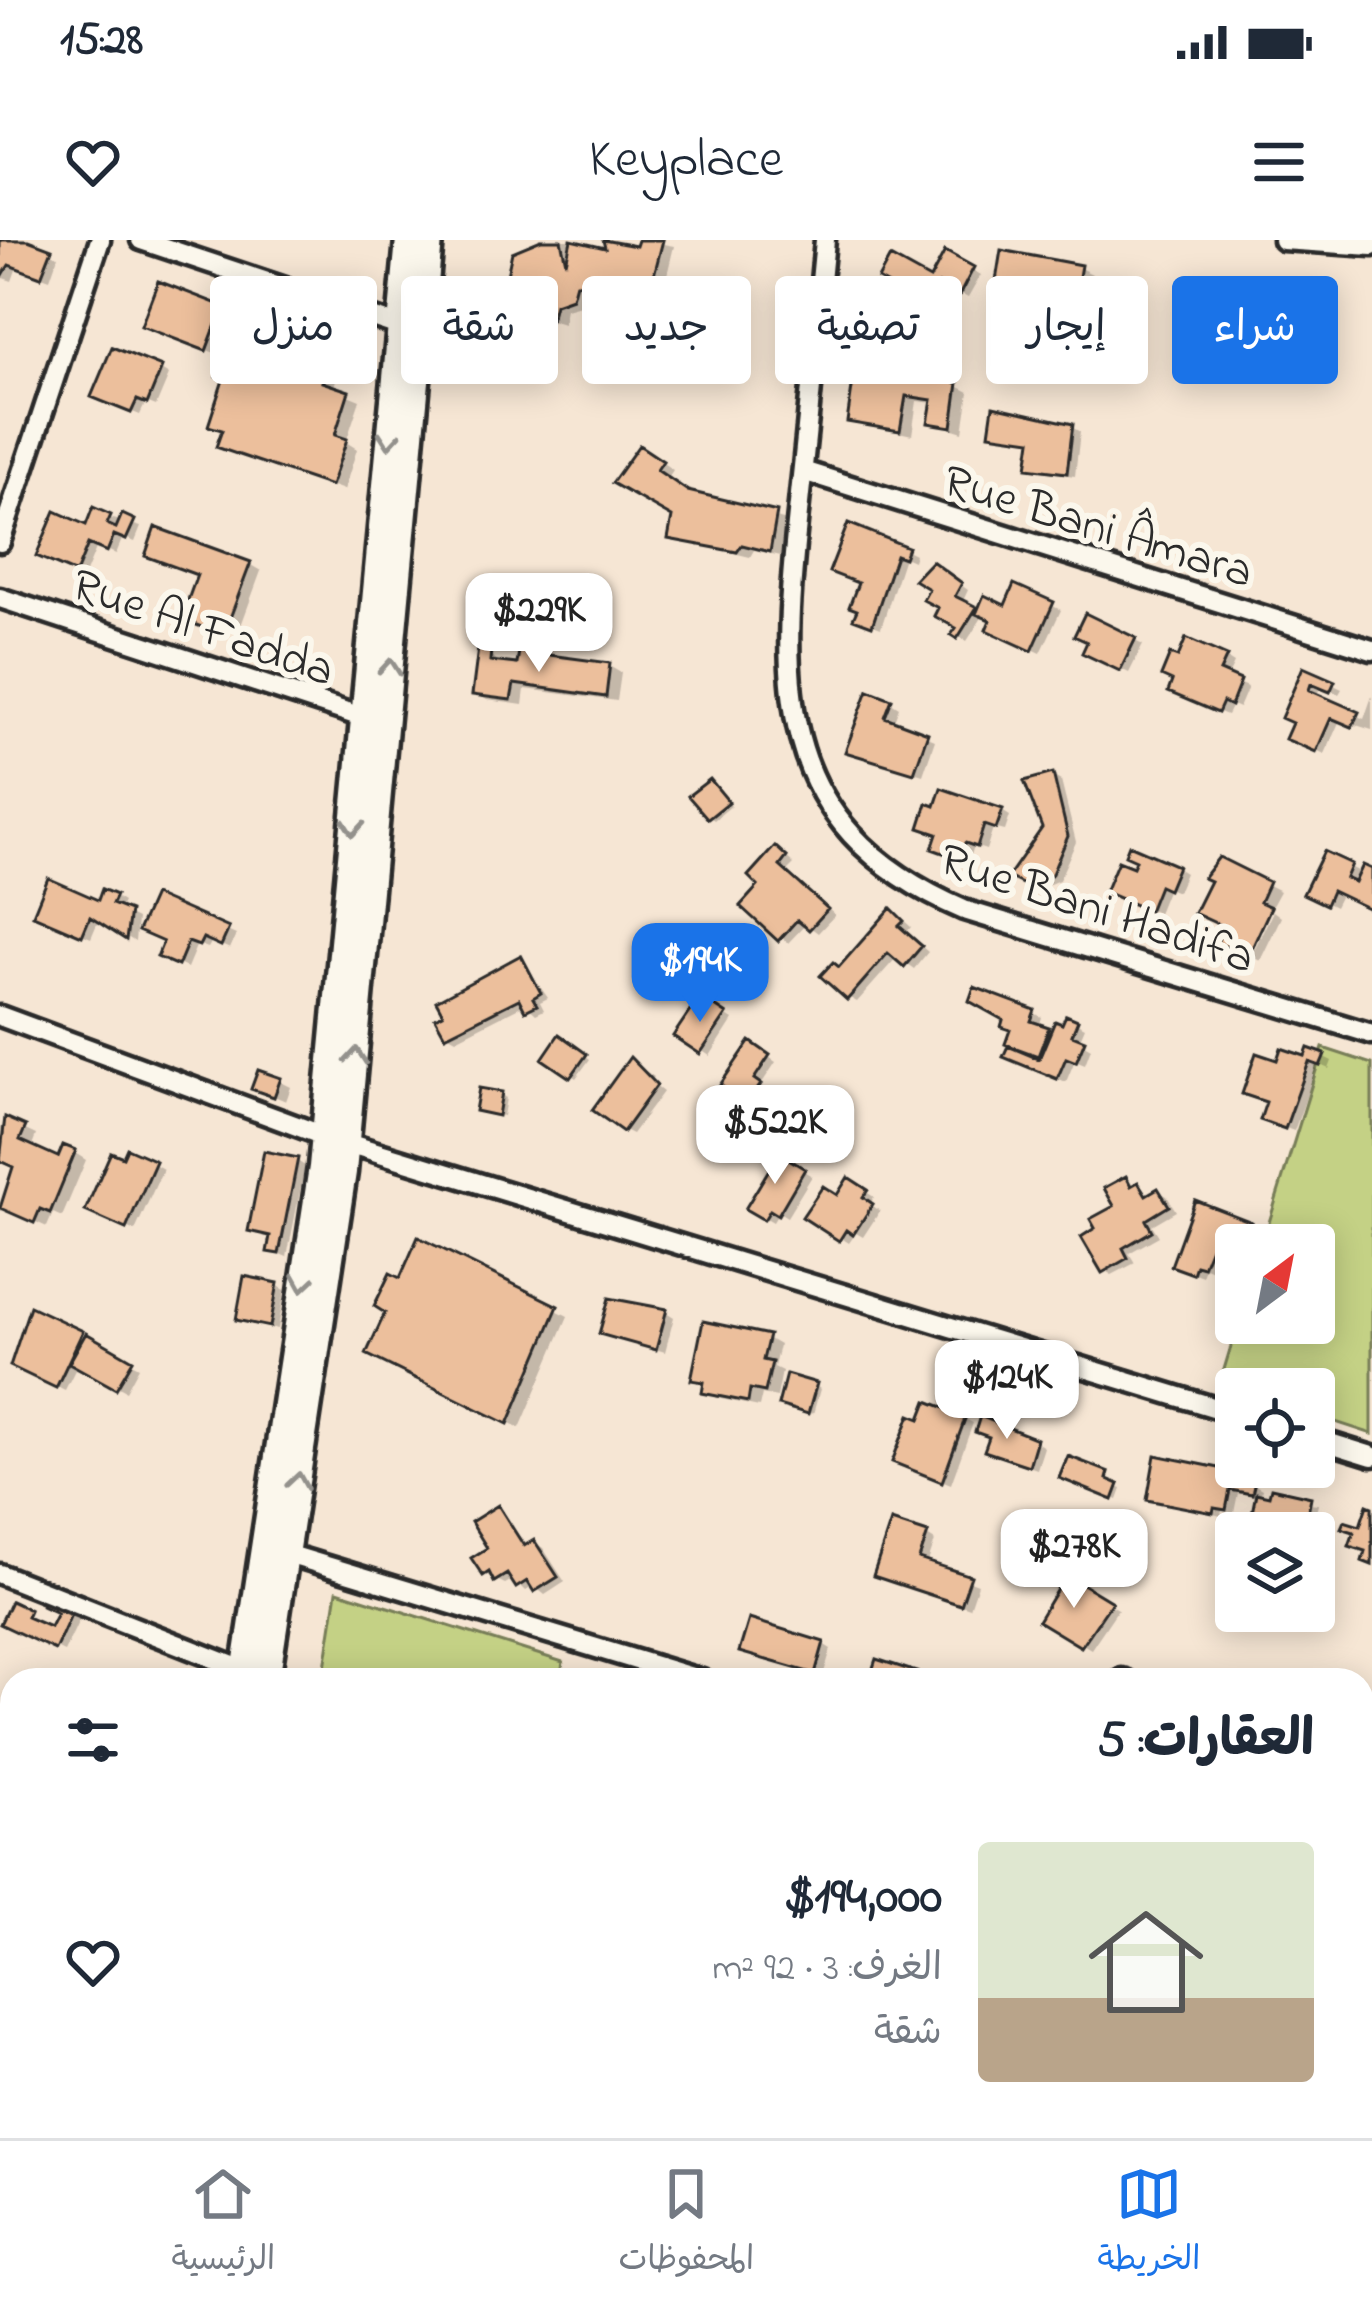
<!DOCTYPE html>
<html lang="ar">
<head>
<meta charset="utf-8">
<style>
  body { margin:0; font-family:"Indie Flower","Playpen Sans Arabic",sans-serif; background:#f6f6f7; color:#1f2937; direction:rtl; height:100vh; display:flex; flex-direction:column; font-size:45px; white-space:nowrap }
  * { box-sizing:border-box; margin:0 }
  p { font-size:39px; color:#747a83 }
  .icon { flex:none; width:66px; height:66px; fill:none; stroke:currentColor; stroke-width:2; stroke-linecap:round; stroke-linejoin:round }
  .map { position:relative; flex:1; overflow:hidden; direction:ltr }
  .side { position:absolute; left:0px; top:1428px; width:1374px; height:471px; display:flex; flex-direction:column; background:#fff; border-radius:36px 36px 0 0; box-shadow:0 6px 30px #0003; direction:rtl }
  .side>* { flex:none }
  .banner { position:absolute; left:36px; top:36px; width:1302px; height:108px; direction:rtl; display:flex; gap:24px }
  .needle { width:78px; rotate:32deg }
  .tools { position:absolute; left:1215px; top:984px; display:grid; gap:24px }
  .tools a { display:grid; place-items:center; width:120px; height:120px; border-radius:12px; background:#fff; box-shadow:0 6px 30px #0003; font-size:60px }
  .price { position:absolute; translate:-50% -102px; padding:0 27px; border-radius:24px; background:#fff; color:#222; font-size:39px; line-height:78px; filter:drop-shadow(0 3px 6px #0008) }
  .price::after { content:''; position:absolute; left:50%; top:72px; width:36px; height:27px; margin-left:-18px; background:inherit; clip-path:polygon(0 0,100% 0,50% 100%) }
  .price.active { background:#1a73e8; color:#fff }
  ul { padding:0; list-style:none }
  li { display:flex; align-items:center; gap:36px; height:300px; padding:0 60px }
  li+li { border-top:3px solid #e0e1e3 }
  li span { display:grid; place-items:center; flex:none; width:336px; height:240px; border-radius:12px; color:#555 }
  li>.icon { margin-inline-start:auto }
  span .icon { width:144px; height:144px; fill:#fffc; stroke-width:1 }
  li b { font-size:51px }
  h2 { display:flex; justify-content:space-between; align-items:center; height:144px; padding:0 60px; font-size:51px }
  .chip { padding:0 42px; border-radius:12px; background:#fff; box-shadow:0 6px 30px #0003; font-size:42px; line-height:108px }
  .chip.active { background:#1a73e8; color:#fff }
  .status { display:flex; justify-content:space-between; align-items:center; height:84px; padding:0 60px; background:#fff; direction:ltr }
  .status svg { height:33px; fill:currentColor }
  header { display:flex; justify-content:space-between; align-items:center; height:156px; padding:0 60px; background:#fff; font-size:54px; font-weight:600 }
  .menu { display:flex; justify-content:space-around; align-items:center; height:168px; border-top:3px solid #e0e1e3; background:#fff; font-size:33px; color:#747a83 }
  .menu a { display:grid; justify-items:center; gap:6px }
  .menu .active { color:#1a73e8 }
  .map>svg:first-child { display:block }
  .green { fill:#c4d185; stroke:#787e58; stroke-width:3 }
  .shadow { fill:#0003 }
  .building { fill:#ecbf9c; stroke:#2b2b2b; stroke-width:3 }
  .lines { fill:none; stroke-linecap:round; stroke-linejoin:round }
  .minor-casing { stroke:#2b2b2b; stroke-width:27 }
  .tertiary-casing { stroke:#2b2b2b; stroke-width:33 }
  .minor { stroke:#fbf7ec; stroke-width:18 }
  .tertiary { stroke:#fbf7ec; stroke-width:24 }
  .oneway { stroke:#93918c }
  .labels { text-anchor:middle; stroke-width:12; stroke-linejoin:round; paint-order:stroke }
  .street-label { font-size:48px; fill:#2b2b2b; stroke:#fbf7ec }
</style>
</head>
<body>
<div class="status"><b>15:28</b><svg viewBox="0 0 49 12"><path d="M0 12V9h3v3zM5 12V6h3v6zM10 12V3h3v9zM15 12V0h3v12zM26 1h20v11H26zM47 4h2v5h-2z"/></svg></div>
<header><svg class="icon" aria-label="menu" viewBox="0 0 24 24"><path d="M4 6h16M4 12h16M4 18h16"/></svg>Keyplace<svg class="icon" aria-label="heart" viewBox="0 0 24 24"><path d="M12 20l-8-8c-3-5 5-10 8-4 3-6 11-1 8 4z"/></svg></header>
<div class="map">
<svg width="1372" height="1898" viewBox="0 0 1372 1898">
  <rect width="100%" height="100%" fill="#f6e6d4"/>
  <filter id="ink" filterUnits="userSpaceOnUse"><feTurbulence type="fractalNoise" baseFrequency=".00833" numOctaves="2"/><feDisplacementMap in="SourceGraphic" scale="24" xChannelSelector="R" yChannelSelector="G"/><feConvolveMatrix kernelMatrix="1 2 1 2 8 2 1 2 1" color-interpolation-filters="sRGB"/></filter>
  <g filter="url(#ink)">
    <path class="green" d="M1323 808 1372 824V1194L1314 1175V1149L1236 1151 1219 1146 1238 1083H1314V1005H1262Z
      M337 1351 563 1422 560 1440H323Z
      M542 1887H732L730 1898H576Z"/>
    <path class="shadow" d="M0 0H19L58 16 50 39 17 27 12 41 0 37Z
      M544 0H568L610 12 606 0 638 10 641 0 674 6 663 52 641 61 588 47 584 64 566 69 563 84 527 72 531 59 509 38Z
      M947 15 981 35 968 58 948 47 936 68 882 38 931 43Z
      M1080 28 1092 34 1086 71 1105 79 1093 80 1091 93 1079 91 1077 103 1038 91 1044 58 998 45Z
      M1257 51 1261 59 1294 65 1291 100 1266 95 1260 75 1258 79 1231 71Z
      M222 69 230 74 215 113 153 90Z
      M337 97 348 104 333 149 360 160 346 202 357 209 344 250 220 206 224 192 212 185 310 98Z
      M161 130 169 135 156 166 146 162 140 175 103 160Z
      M858 130 957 146 969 152 963 192 931 182 934 163 917 161 912 195 850 181Z
      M1072 187 1080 192 1075 236 1039 231 1031 226 1034 202 992 193Z
      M651 215 673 230 667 239 691 255 787 281 781 316 754 310 750 317 671 298 675 276 617 242Z
      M110 278 141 287 135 302 123 297 116 314 97 306 85 335 48 319Z
      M907 310 915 314 913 321 904 317 881 388 865 382 861 343 841 335Z
      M249 324 261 331 239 391 229 387 226 396 196 385Z
      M932 324 968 350 962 363 980 372 1006 368 1015 348 1061 370 1041 413 998 393 993 380 983 376 967 401 955 394 960 387 933 348Z
      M1087 377 1143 405 1129 433 1086 411 1090 402Z
      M490 413 501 425 609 426 621 433 617 461 525 449 523 465 487 460 475 453Z
      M1226 418 1234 423 1227 438 1248 447 1239 468 1232 465 1227 475 1180 456Z
      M1305 431 1342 449 1339 454 1321 446 1316 456 1364 479 1372 456V490L1340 480 1325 514 1297 502Z
      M891 462 899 467 893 483 935 500 923 535 857 515Z
      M1052 536 1061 541 1076 602 1059 640 1038 649 1013 636 1046 588Z
      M715 545 731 566 714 580 710 577Z
      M1002 571 1010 576 1005 591 993 588 986 610 974 606 969 621 944 613 940 594Z
      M784 615 794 624 786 632 835 675 818 693 806 684 788 703 745 666Z
      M1326 615 1362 633H1372V668L1342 653 1335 667 1307 653Z
      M1220 621 1280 651 1246 714 1227 687Z
      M1177 628 1185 633 1177 652 1168 648 1158 673 1117 656 1135 631Z
      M115 657 123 662 119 670 137 679 135 702 99 679 91 698 45 678Z
      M155 659 236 695 230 709 212 701 208 708 197 704 187 728 169 720Z
      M1273 671 1281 677 1260 721 1251 716Z
      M900 677 911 687 906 693 928 712 914 729 897 717 857 762 848 757Z
      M521 719 548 758 540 762 544 770 536 774 525 764 456 799 447 794Z
      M701 760 733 780 710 816 678 795Z
      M1034 773 1042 777 1039 787 1053 793 1077 783 1085 787 1079 801 1091 808 1085 824 1075 820 1066 842 1007 816 1014 789 993 774Z
      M560 798 590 819 576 838 546 818Z
      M751 805 776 822 760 846 768 851 757 866 724 844Z
      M1324 817 1332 821 1329 829 1318 824 1294 891 1272 883 1269 863 1278 824Z
      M631 821 654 837 650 842 663 852 632 894 624 890Z
      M279 841 291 847 286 861 255 848Z
      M501 855 506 858 503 876 483 872Z
      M6 881 36 895 31 908 60 921 75 913 86 920 62 977 53 973 47 987 0 966 17 927 0 919V889Z
      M780 917 812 936 787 977 779 972 773 982 749 968Z
      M297 921 305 926 287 1017 271 1010 273 998 251 990Z
      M154 924 163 929 135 991 96 974Z
      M1126 940 1150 956 1158 951 1167 956 1176 971 1152 985 1159 996 1129 1013 1135 1023 1112 1035 1104 1030Z
      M849 941 874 957 870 964 880 971 863 997 856 993 849 1003 807 976 838 958Z
      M1196 964 1259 990 1253 1005 1234 999 1228 1012 1220 1009 1212 1030 1205 1027 1202 1036 1183 1029Z
      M420 1001 568 1076 520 1188 382 1120 402 1042Z
      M277 1045 285 1050 278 1089 239 1079Z
      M32 1070 139 1127 126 1151 78 1124 65 1150 22 1129Z
      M666 1072 674 1077 665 1112 603 1093Z
      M767 1098 779 1105 774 1127 782 1131 777 1157 762 1154 759 1167 717 1158 694 1138Z
      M816 1146 820 1149 813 1174 786 1166Z
      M965 1179 973 1183 951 1244 904 1225 921 1183Z
      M1036 1202 1044 1207 1037 1229 996 1215Z
      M1108 1235 1110 1244 1122 1249 1118 1260 1068 1240Z
      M1238 1235 1262 1249 1260 1257 1318 1264 1312 1293H1251L1258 1257 1238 1253 1234 1273 1222 1271 1221 1276 1150 1258Z
      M498 1269 528 1307 535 1303 543 1308 565 1342 545 1355 534 1346 526 1351 514 1339 505 1344 485 1334Z
      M927 1296 935 1301 927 1325 978 1344 970 1368 885 1339Z
      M1067 1338 1118 1369 1091 1409 1042 1380Z
      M47 1361 80 1378 64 1412 12 1387 13 1365 51 1391 60 1372Z
      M823 1404 831 1409 823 1436 751 1415Z
      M1362 1594 1372 1598 1370 1622 1362 1619Z
      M12 1646V1729V1722L0 1716V1672Z
      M81 1887H128L129 1891 114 1898H87Z
      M882 1887H914L912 1895Z
      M943 1887H1011L1007 1898H938Z
      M1042 1887H1050L1070 1898H1036Z"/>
    <path class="building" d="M0 0H28L52 9 41 37 9 25 0 40Z
      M541 0H561L566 23 571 0 605 8 603 0 636 6 638 0H663L651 47 628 56 576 43 572 58 555 64 551 80 525 74 528 57 516 54 519 43 506 40 512 12Z
      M1001 10 1081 25 1074 66 1094 69 1092 78 1082 76 1079 89 1067 87 1065 98 1035 93 1042 55 995 47Z
      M945 11 974 27 959 56 939 44 926 66 878 39 890 17 930 39Z
      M158 41 223 66 206 111 141 86Z
      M1227 44 1258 48 1253 79 1223 70Z
      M1258 56 1290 59 1287 99 1263 97Z
      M238 71 308 95 311 86 338 94 322 142 349 151 335 195 347 199 331 246 216 207 222 190 208 186 223 140 216 137Z
      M112 107 162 127 147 164 137 160 131 173 91 157Z
      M855 127 958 143 952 187 928 183 932 160 906 156 900 191 847 182Z
      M993 166 1073 184 1067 233 1027 228 1031 200 989 194Z
      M639 205 663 221 657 230 688 251 777 272 770 312 742 305 737 312 668 299 672 277 612 243Z
      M93 267 111 275 107 284 116 288 122 274 135 280 126 300 114 295 107 312 88 304 76 333 36 316 55 271 86 285Z
      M848 283 908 307 904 318 896 315 872 386 853 379 857 370 849 367 858 343 829 332Z
      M155 287 251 322 227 386 217 383 214 392 181 379 197 335 145 316Z
      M932 321 962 343 955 356 977 367 957 399 951 395 956 388 934 376 938 368 923 360 929 349 914 340Z
      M1014 344 1054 362 1032 411 986 390 990 380 976 374 984 355 1005 365Z
      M1085 373 1136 398 1120 431 1082 413 1087 402 1074 396Z
      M1186 398 1227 416 1220 431 1241 440 1231 466 1223 462 1218 473 1168 452 1172 441 1161 436 1170 414 1178 417Z
      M478 408 491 410 490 421 517 424 519 411 610 423 606 457 514 444 511 460 472 455Z
      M1303 427 1335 441 1330 452 1311 444 1309 450 1359 472 1352 487 1331 478 1316 512 1285 499 1292 483 1281 478Z
      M868 450 892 459 885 477 928 493 914 533 845 512Z
      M1053 533 1068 596 1051 636 1038 638 1028 647 1008 637 1042 588 1024 541Z
      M710 539 729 562 708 579 688 556Z
      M941 548 1003 569 996 589 984 585 977 607 965 603 960 619 932 609 937 594 919 588 927 563 935 566Z
      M1129 605 1178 626 1168 650 1159 646 1149 671 1105 652 1118 621 1133 627 1136 620 1125 615Z
      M775 606 787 617 780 626 828 669 809 690 797 680 778 701 740 666 758 646 748 636Z
      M1324 611 1352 624 1346 638 1355 642 1363 625 1372 629V670L1332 651 1326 665 1303 654Z
      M1219 617 1269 642 1260 662 1271 667 1248 717 1217 702 1224 687 1194 673 1210 641 1203 638Z
      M48 638 98 660 102 649 116 655 112 664 130 671 126 700 90 677 82 696 33 675Z
      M154 655 229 688 221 706 203 698 199 706 188 702 178 726 157 717 163 702 138 691Z
      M891 668 904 681 899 686 922 706 904 727 888 713 847 760 820 736 833 722 839 727Z
      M521 715 541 753 533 758 537 765 525 771 519 759 445 796 435 778 443 774 436 761Z
      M974 747 1035 770 1031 781 1049 787 1038 816 1005 804 1010 790 1001 787 1003 780 969 761Z
      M700 756 727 774 700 814 673 796Z
      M1066 775 1078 780 1072 795 1085 800 1076 822 1066 818 1057 839 1003 817 1008 806 1039 819 1055 781 1062 784Z
      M559 794 587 814 570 838 542 819Z
      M750 801 770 815 754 839 761 844 747 864 720 845Z
      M1281 808 1305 816 1308 808 1325 814 1320 826 1309 822 1285 889 1260 880 1266 862 1242 854 1256 813 1277 820Z
      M630 817 657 845 623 892 592 870Z
      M258 830 281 838 274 857 251 849Z
      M479 848 502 852 498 876 475 871Z
      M5 877 26 886 20 900 58 917 63 905 76 910 50 973 40 969 34 983 0 968 13 927 0 921Z
      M127 908 156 921 126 989 85 971 111 912 123 917Z
      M264 911 298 918 279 1014 267 1012 270 996 248 991Z
      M779 913 805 929 778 975 770 970 764 980 745 969Z
      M1126 936 1131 946 1138 942 1146 955 1158 948 1169 966 1146 980 1152 991 1123 1008 1128 1018 1102 1033 1081 997 1095 988 1090 979 1114 966 1104 948Z
      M848 937 868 950 863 957 873 964 853 995 846 990 839 1001 802 977 823 946 837 955Z
      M1195 960 1252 982 1244 1003 1225 996 1220 1010 1211 1007 1203 1027 1196 1025 1193 1034 1171 1026Z
      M418 997 558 1066 508 1184 366 1114 385 1073 374 1066 390 1033 400 1038Z
      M244 1036 278 1043 270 1087 236 1080Z
      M609 1058 667 1069 656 1110 599 1094Z
      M30 1066 83 1091 56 1148 10 1126Z
      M703 1081 769 1095 763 1120 772 1122 765 1152 750 1149 748 1162 702 1153 704 1142 691 1140Z
      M86 1093 133 1120 116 1149 69 1123Z
      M786 1134 817 1143 808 1174 778 1165Z
      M927 1161 966 1176 942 1242 892 1222 910 1175 920 1179Z
      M980 1176 1037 1199 1029 1226 984 1211 989 1197 975 1192Z
      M1155 1215 1239 1232 1238 1238 1255 1241 1252 1254 1230 1250 1226 1270 1214 1268 1213 1273 1147 1260Z
      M1068 1216 1109 1232 1107 1239 1119 1244 1113 1260 1059 1238Z
      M1271 1248 1311 1257 1304 1293H1248L1256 1253 1269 1256Z
      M498 1265 524 1306 534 1300 558 1337 534 1352 527 1341 516 1348 507 1334 494 1342 489 1332 483 1336 471 1318 487 1308 471 1282Z
      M1367 1265 1372 1267V1325L1362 1321 1365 1311 1349 1306 1354 1292 1341 1288 1344 1281 1360 1286Z
      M891 1281 928 1293 919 1319 971 1336 961 1365 873 1336Z
      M1066 1334 1112 1362 1081 1407 1038 1381Z
      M46 1357 73 1370 55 1410 0 1384 11 1361 30 1370 27 1377 50 1387 57 1373 42 1366Z
      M749 1379 824 1402 815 1434 739 1412Z
      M876 1419 941 1440H869Z
      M5 1640 12 1643V1732L0 1719 5 1656 0 1651Z
      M1 1789 12 1795V1855L5 1868 0 1865V1826L6 1814 0 1811Z
      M939 1887H1001L997 1898H935Z"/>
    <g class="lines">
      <defs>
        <path id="minor" d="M141 0 411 90
          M825 0C817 82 810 164 801 245 781 432 762 583 964 670L1372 794
          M1283 0 1372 6
          M803 231 1372 410
          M0 302 100 0
          M0 358 371 480
          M0 776 324 896 1236 1174
          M1314 1198 1372 1216
          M274 1310 702 1440
          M0 1334 251 1433
          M1122 1439 1126 1440
          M1362 1509 1372 1512
          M1362 1744 1372 1685
          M490 1887 532 1898
          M1337 1898 1339 1887"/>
        <path id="tertiary" d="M243 1440 321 927 408 0
          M267 1440 344 932 430 0
          M176 1898V1887
          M201 1898 202 1887"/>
      </defs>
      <use href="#minor" class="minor-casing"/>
      <use href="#tertiary" class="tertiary-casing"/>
      <use href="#minor" class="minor"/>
      <use href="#tertiary" class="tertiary"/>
    </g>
    <defs><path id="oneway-chevron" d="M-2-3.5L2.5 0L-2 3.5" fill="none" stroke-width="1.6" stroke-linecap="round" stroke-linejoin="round" transform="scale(3)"/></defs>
    <g class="oneway">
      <use href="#oneway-chevron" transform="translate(389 200) rotate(95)"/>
      <use href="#oneway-chevron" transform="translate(390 427) rotate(-85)"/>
      <use href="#oneway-chevron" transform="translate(353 588) rotate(95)"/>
      <use href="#oneway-chevron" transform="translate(356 816) rotate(-85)"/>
      <use href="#oneway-chevron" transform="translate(303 1043) rotate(99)"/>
      <use href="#oneway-chevron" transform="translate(298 1241) rotate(-81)"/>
    </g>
  </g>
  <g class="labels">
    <g class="street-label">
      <text transform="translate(1099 284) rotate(17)" y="17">Rue Bani Âmara</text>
      <text transform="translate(204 385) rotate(19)" y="17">Rue Al Fadda</text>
      <text transform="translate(1098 666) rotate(18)" y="17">Rue Bani Hadifa</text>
    </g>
  </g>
</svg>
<div class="tools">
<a><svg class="needle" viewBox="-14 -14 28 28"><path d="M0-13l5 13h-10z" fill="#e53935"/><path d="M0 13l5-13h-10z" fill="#747a83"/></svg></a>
<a><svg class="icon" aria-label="locate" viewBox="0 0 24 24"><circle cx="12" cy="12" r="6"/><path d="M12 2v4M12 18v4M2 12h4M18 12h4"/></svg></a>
<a><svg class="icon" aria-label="layers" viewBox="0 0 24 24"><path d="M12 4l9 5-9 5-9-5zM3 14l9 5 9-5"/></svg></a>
</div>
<b class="price" style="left:539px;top:435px">$229K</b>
<b class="price active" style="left:700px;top:785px">$194K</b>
<b class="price" style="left:775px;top:947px">$522K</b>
<b class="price" style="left:1007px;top:1202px">$124K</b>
<b class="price" style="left:1074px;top:1371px">$278K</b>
<div class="banner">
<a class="chip active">شراء</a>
<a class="chip">إيجار</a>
<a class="chip">تصفية</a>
<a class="chip">جديد</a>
<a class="chip">شقة</a>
<a class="chip">منزل</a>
</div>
<section class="side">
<h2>العقارات: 5<svg class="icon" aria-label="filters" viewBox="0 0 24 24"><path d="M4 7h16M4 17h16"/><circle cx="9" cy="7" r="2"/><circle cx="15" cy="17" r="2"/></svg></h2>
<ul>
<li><span style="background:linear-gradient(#dfe7d0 65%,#b9a48a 0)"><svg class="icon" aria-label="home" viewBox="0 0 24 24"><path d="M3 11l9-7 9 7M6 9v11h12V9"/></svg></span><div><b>$194,000</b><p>الغرف: 3 · 92 m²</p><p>شقة</p></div><svg class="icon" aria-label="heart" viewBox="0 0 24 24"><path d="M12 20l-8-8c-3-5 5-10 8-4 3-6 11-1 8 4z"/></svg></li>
</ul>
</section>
</div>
<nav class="menu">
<a class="active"><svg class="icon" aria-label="map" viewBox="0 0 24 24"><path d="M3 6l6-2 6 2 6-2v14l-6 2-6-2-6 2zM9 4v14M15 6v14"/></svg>الخريطة</a>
<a><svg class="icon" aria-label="saved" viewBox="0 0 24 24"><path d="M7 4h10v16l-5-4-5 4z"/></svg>المحفوظات</a>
<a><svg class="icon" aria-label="home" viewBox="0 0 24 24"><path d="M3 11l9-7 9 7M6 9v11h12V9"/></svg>الرئيسية</a>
</nav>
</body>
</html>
